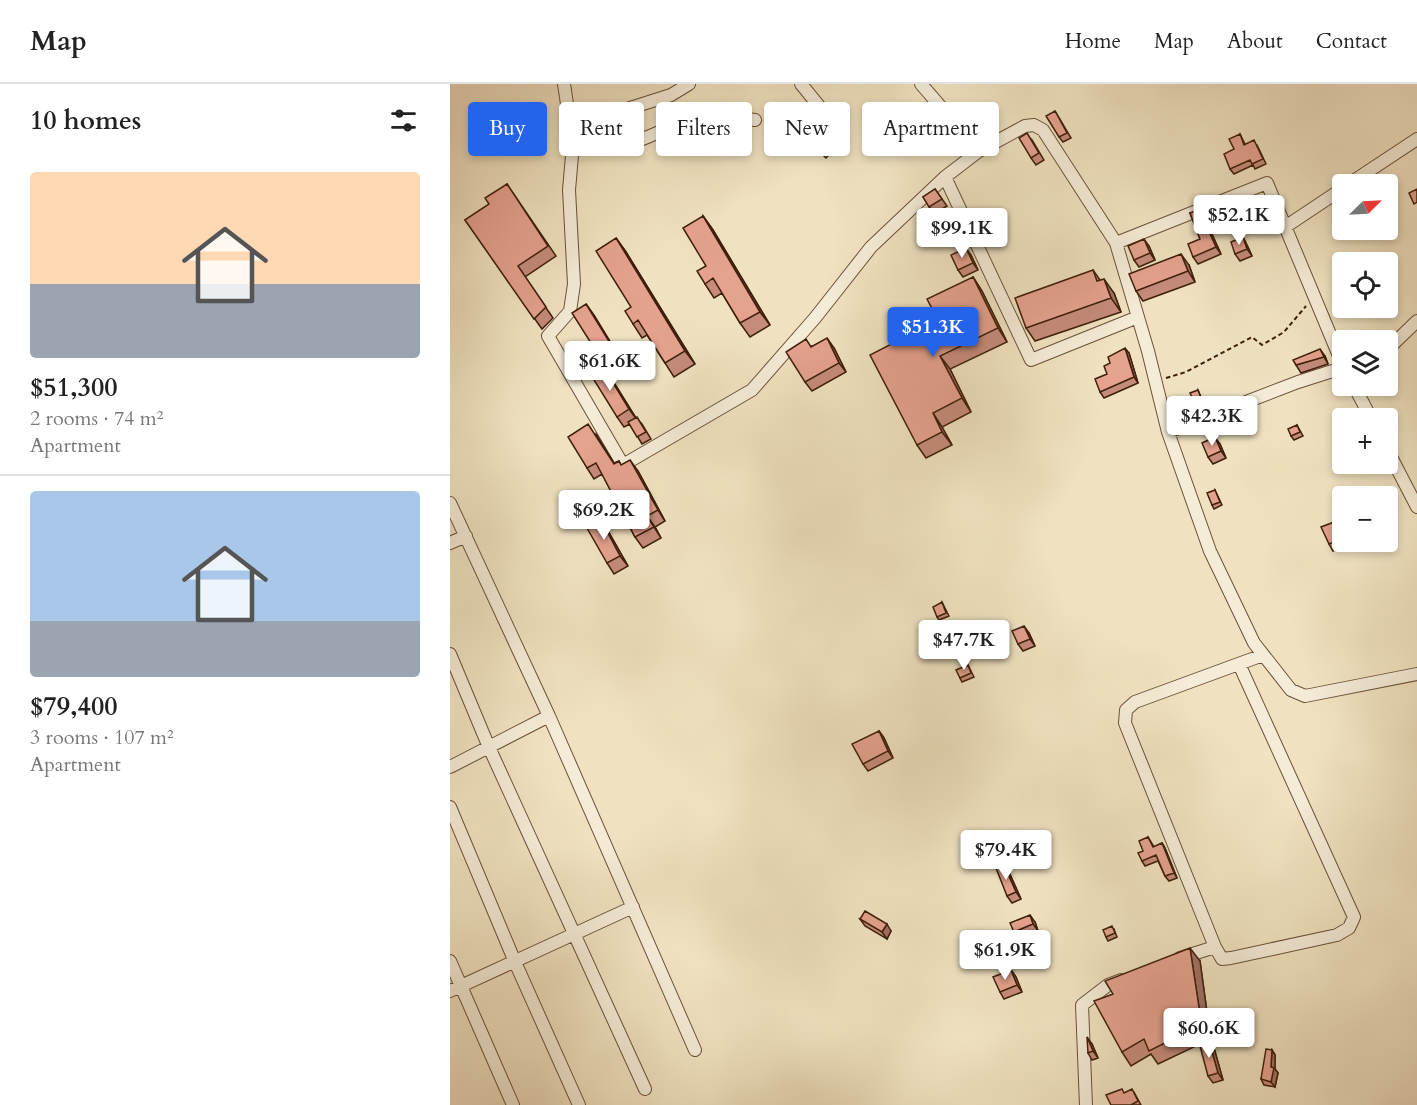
<!DOCTYPE html>
<html lang="en">
<head>
<meta charset="utf-8">
<style>
  body { margin:0; font-family:Cardo,serif; background:#f6f6f6; color:#222; height:100vh; display:flex; flex-direction:column; font-size:22px; white-space:nowrap }
  * { box-sizing:border-box; margin:0 }
  p { font-size:20px; color:#767676 }
  .icon { flex:none; width:33px; height:33px; fill:none; stroke:currentColor; stroke-width:2; stroke-linecap:round; stroke-linejoin:round }
  .map { position:relative; flex:1; overflow:hidden }
  .drawer { display:flex; flex-direction:column; background:#fff; width:450px }
  .drawer>* { flex:none }
  .banner { position:absolute; left:18px; top:18px; width:570px; height:54px; display:flex; gap:12px }
  .needle { width:39px; rotate:66deg }
  .fabs { position:absolute; left:882px; top:90px; display:grid; gap:12px }
  .fabs a { display:grid; place-items:center; width:66px; height:66px; border-radius:6px; background:#fff; box-shadow:0 3px 9px #0003; font-size:30px }
  .price { position:absolute; translate:-50% -51px; padding:0 14px; border-radius:6px; background:#fff; color:#222; font-size:20px; line-height:39px; filter:drop-shadow(0 2px 3px #0008) }
  .price::after { content:''; position:absolute; left:50%; top:36px; width:18px; height:14px; margin-left:-9px; background:inherit; clip-path:polygon(0 0,100% 0,50% 100%) }
  .price.active { background:#2563eb; color:#fff }
  ul { padding:0; list-style:none }
  li { display:grid; align-content:center; gap:12px; height:318px; padding:0 30px }
  li+li { border-top:2px solid #e0e0e0 }
  li span { display:grid; place-items:center; height:186px; border-radius:6px; color:#555 }
  li>.icon { margin-inline-start:auto }
  span .icon { width:108px; height:108px; fill:#fffc; stroke-width:1 }
  li b { font-size:26px }
  h2 { display:flex; justify-content:space-between; align-items:center; height:72px; padding:0 30px; font-size:26px }
  .pill { padding:0 21px; border-radius:6px; background:#fff; box-shadow:0 3px 9px #0003; font-size:21px; line-height:54px }
  .pill.active { background:#2563eb; color:#fff }
  header { display:flex; align-items:center; gap:36px; box-sizing:border-box; height:84px; padding:0 30px; background:#fff; border-bottom:2px solid #e0e0e0 }
  header strong { font-size:28px }
  nav { display:flex; gap:33px; margin-inline-start:auto; font-size:21px }
  main { display:flex; flex:1; min-height:0 }
  .map>svg:first-child { display:block }
  .lines { fill:none; stroke-linecap:round; stroke-linejoin:round }
  .street-casing { stroke:#6b5038; stroke-width:14 }
  .path { stroke:#3f1f0a; stroke-width:2; stroke-dasharray:4.5 3; stroke-linecap:butt }
  .street { stroke:#f5ecd7; stroke-width:12 }
  .wall { fill:#c58b7b; stroke:#3f1f0a; stroke-width:1.5 }
  .shaded-wall { fill:#a07164; stroke:#3f1f0a; stroke-width:1.5 }
  .building { fill:#e5a28f; stroke:#3f1f0a; stroke-width:1.5 }
</style>
</head>
<body>
<header>
<strong>Map</strong>
<nav><a>Home</a><a>Map</a><a>About</a><a>Contact</a></nav>
</header>
<main>
<section class="drawer">
<h2>10 homes<svg class="icon" aria-label="filters" viewBox="0 0 24 24"><path d="M4 7h16M4 17h16"/><circle cx="9" cy="7" r="2"/><circle cx="15" cy="17" r="2"/></svg></h2>
<ul>
<li><span style="background:linear-gradient(#ffd9b3 60%,#9aa5b1 0)"><svg class="icon" aria-label="home" viewBox="0 0 24 24"><path d="M3 11l9-7 9 7M6 9v11h12V9"/></svg></span><div><b>$51,300</b><p>2 rooms · 74 m²</p><p>Apartment</p></div></li>
<li><span style="background:linear-gradient(#a9c7e8 70%,#9aa5b1 0)"><svg class="icon" aria-label="home" viewBox="0 0 24 24"><path d="M3 11l9-7 9 7M6 9v11h12V9"/></svg></span><div><b>$79,400</b><p>3 rooms · 107 m²</p><p>Apartment</p></div></li>
</ul>
</section>
<div class="map">
<svg width="967" height="1021" viewBox="0 0 967 1021">
  <rect width="100%" height="100%" fill="#f0e2c1"/>
  <filter id="stains"><feTurbulence type="fractalNoise" baseFrequency=".00333" numOctaves="4"/><feColorMatrix values="0 0 0 0 .2 0 0 0 0 .09 0 0 0 0 .02 0 0 0 .5 -.17"/></filter>
  <radialGradient id="worn" r=".72"><stop offset=".6" stop-color="#630" stop-opacity="0"/><stop offset="1" stop-color="#630" stop-opacity=".3"/></radialGradient>
  <g class="lines">
    <defs>
      <path id="street" d="M114 0 123 60C168 71 178 60 217 45 244 34 277 31 305 36
        M239 0 221 11 155 32 139 42 123 60 119 106 124 200 120 227 98 252 173 381 302 306 365 234 421 163 495 93 529 67 575 42 584 41 593 46 666 159
        M351 0 378 33
        M471 0 529 67
        M495 93 581 276 688 233
        M899 100 967 55
        M835 143 892 105
        M938 265 967 237
        M892 279 817 99 666 159 698 267 718 348 760 467 804 559 841 606 855 612 967 590
        M904 302 921 334
        M718 348 848 298 892 284
        M938 367 967 423
        M0 419 99 632 245 966
        M0 459 16 452
        M0 570 38 661 195 1005
        M0 683 99 632
        M0 723 65 878 129 1021
        M765 863 772 875 781 874 887 851 899 844 904 833 789 580
        M730 874 765 863 675 639 676 626 685 618 813 571
        M0 877 63 1021
        M0 907 183 823
        M636 1021 632 921 658 901 671 896"/>
    </defs>
    <use href="#street" class="street-casing"/>
    <path class="path" d="M716 294 736 288 802 253 812 261 834 248 856 222"/>
    <use href="#street" class="street"/>
  </g>
  <path class="wall" d="M605 27 621 54 613 58 609 53Z
    M388 44 392 50 379 61 383 67 376 74 366 64 362 58Z
    M790 50 795 60 807 61 816 80 805 85 803 81 784 90 780 85 784 65Z
    M582 56 594 76 586 81 581 74Z
    M57 100 106 172 75 193 103 234 92 245 15 136 39 120Z
    M485 105 497 122 484 130 473 113Z
    M740 129 761 130 766 144 760 146 771 170 748 180 743 173 750 155Z
    M253 132 263 146 320 241 300 253 290 239 272 209 264 214 255 200 256 182Z
    M793 153 797 161 802 172 790 177 785 170Z
    M166 154 176 168 245 280 224 293 197 251 192 254 183 240 181 223Z
    M699 162 705 176 689 183 684 176Z
    M521 171 528 186 513 193 508 186Z
    M739 181 745 198 693 217 686 207Z
    M643 186 650 196 664 209 671 228 585 257 576 244Z
    M523 193 532 207 557 258 500 285 521 328 492 343 502 361 476 374 467 361 488 236Z
    M136 220 172 277 158 286 151 275Z
    M361 262 384 264 396 288 362 307 355 298Z
    M679 269 688 299 654 314 650 308 657 290Z
    M875 272 878 280 851 289 846 281Z
    M161 294 186 334 192 340 201 355 192 360 180 340 174 343 167 333Z
    M748 306 754 320 747 323 745 320Z
    M847 341 853 352 844 356 841 352Z
    M146 350 164 379 169 377 171 381 188 387 215 437 205 443 211 454 193 464 185 453 152 390 144 395 137 384Z
    M770 360 776 374 763 380 758 373Z
    M765 406 772 421 764 425 762 421Z
    M151 436 158 447 178 482 164 490 157 479Z
    M889 445 892 452V457L890 458 893 463 883 467 879 460Z
    M492 518 499 532 489 536 487 533Z
    M579 549 585 562 573 567 568 560Z
    M518 581 524 593 512 598 510 594Z
    M429 647 434 654 443 674 418 687 413 680Z
    M698 753 704 763 712 759 715 764 727 794 719 797 715 792 708 777 695 782 692 777 693 767Z
    M559 788 571 815 562 819 557 812Z
    M410 835 441 847 437 855 415 842Z
    M585 838 588 847 569 855 564 848Z
    M664 845 667 853 658 857 656 853Z
    M750 877 759 943 741 951 746 962 708 980 701 970 681 982 672 968Z
    M561 886 566 893 572 908 554 915 550 908Z
    M759 957 764 964 773 996 763 999 758 992Z
    M642 960 648 974 642 976 638 969Z
    M822 966 825 971V985L828 989 825 1003 814 1001 811 995Z
    M684 1008 691 1021H661L675 1009Z"/>
  <path class="shaded-wall" d="M756 123 761 130 766 144 761 137Z
    M253 132 263 146 320 241 310 228Z
    M755 139 760 146 771 170 766 163Z
    M793 153 797 161 802 172 797 165Z
    M166 154 176 168 245 280 235 267Z
    M694 155 699 162 705 176 700 169Z
    M516 164 521 171 528 186 523 179Z
    M731 170 739 181 745 198 738 187Z
    M523 193 532 207 557 258 548 244Z
    M654 195 664 209 671 228 661 214Z
    M136 220 144 231 172 277 165 267Z
    M377 254 384 264 396 288 389 279Z
    M675 264 679 269 688 299 684 293Z
    M870 265 875 272 878 280 874 273Z
    M490 272 500 285 521 328 512 314Z
    M154 284 161 294 187 336 179 325Z
    M483 329 492 343 502 361 492 348Z
    M765 353 770 360 776 374 771 367Z
    M180 376 188 387 215 437 208 426Z
    M197 432 205 443 211 454Z
    M151 436 158 447 178 482 170 472Z
    M884 438 889 445 892 454 889 449Z
    M574 542 579 549 585 562 580 555Z
    M429 647 434 654 443 674 438 667Z
    M712 759 715 764 727 794 724 789Z
    M554 781 559 788 571 815 566 808Z
    M580 831 585 838 588 847 583 840Z
    M437 840 441 847 437 855 432 848Z
    M740 864 750 877 759 943 750 930Z
    M561 886 566 893 572 908 567 901Z
    M732 937 741 951 746 962 737 948Z
    M637 953 642 960 648 974 643 967Z
    M759 957 764 964 773 996 768 989Z
    M822 966 825 971V985L828 989 825 1003 821 998V983Z"/>
  <path class="building" d="M605 27 617 49 609 53 596 32Z
    M381 36 388 44 374 56 379 61 373 68 362 58 365 56 361 52Z
    M577 49 589 69 581 74 569 54Z
    M790 50 794 61 804 56 813 75 802 80 800 76 780 85 774 70 784 65 779 55Z
    M57 100 98 162 68 182 96 223 84 235 15 136 39 120 35 114Z
    M485 105 492 115 479 123 473 113Z
    M967 105V118L964 120 959 109Z
    M756 123 761 137 755 139 766 163 743 173 738 160 750 155 740 129Z
    M253 132 310 228 290 239 263 194 255 200 247 187 256 182 233 144Z
    M793 153 797 165 785 170 781 158Z
    M166 154 235 267 215 279 188 236 183 240 175 227 181 223 146 167Z
    M694 155 700 169 684 176 678 162Z
    M516 164 523 179 508 186 501 171Z
    M731 170 738 187 686 207 679 190Z
    M643 186 647 197 654 195 661 214 576 244 565 214Z
    M523 193 548 244 490 272 512 314 483 329 492 348 467 361 420 271 488 236 477 215Z
    M136 220 165 267 151 275 122 229Z
    M377 254 389 279 355 298 336 268 356 255 361 263Z
    M675 264 684 293 650 308 645 295 657 290 654 282 660 279 658 273Z
    M870 265 874 273 846 281 843 276Z
    M154 284 179 325 167 333 141 291Z
    M748 306 752 317 745 320 740 309Z
    M187 333 196 348 187 353 178 338Z
    M138 340 164 380 169 377 171 381 180 376 208 426 197 432 204 443 185 453 146 379 137 384 118 353Z
    M847 341 850 348 841 352 838 345Z
    M765 353 771 367 758 373 752 359Z
    M765 406 770 418 762 421 757 409Z
    M151 436 170 472 157 479 137 444Z
    M884 438 889 449 885 451 888 456 879 460 871 443Z
    M492 518 496 529 487 533 483 523Z
    M574 542 580 555 568 560 562 547Z
    M518 581 521 589 510 594 506 586Z
    M429 647 438 667 413 680 402 660Z
    M698 753 703 763 712 759 724 789 715 792 706 771 692 777 688 769 693 767 689 757Z
    M554 781 566 808 557 812 546 784Z
    M415 827 437 840 432 848 410 835Z
    M580 831 583 840 564 848 560 839Z
    M662 842 665 849 656 853 653 846Z
    M740 864 750 930 732 937 737 948 699 967 694 955 672 968 644 917 663 910 655 897Z
    M561 886 567 901 550 908 543 893Z
    M637 953 643 967 638 969Z
    M759 957 768 989 758 992 750 962Z
    M816 965 822 966 821 983 824 984 821 998 811 995Z
    M672 1005 674 1009 682 1005 688 1017 681 1021H661L656 1011Z"/>
  <rect width="100%" height="100%" filter="url(#stains)"/>
  <rect width="100%" height="100%" fill="url(#worn)"/>
</svg>
<div class="fabs">
<a><svg class="needle" viewBox="-14 -14 28 28"><path d="M0-13l5 13h-10z" fill="#e53935"/><path d="M0 13l5-13h-10z" fill="#767676"/></svg></a>
<a><svg class="icon" aria-label="locate" viewBox="0 0 24 24"><circle cx="12" cy="12" r="6"/><path d="M12 2v4M12 18v4M2 12h4M18 12h4"/></svg></a>
<a><svg class="icon" aria-label="layers" viewBox="0 0 24 24"><path d="M12 4l9 5-9 5-9-5zM3 14l9 5 9-5"/></svg></a>
<a>+</a>
<a>−</a>
</div>
<b class="price" style="left:789px;top:162px">$52.1K</b>
<b class="price" style="left:512px;top:175px">$99.1K</b>
<b class="price active" style="left:483px;top:274px">$51.3K</b>
<b class="price" style="left:160px;top:308px">$61.6K</b>
<b class="price" style="left:762px;top:363px">$42.3K</b>
<b class="price" style="left:154px;top:457px">$69.2K</b>
<b class="price" style="left:514px;top:587px">$47.7K</b>
<b class="price" style="left:556px;top:797px">$79.4K</b>
<b class="price" style="left:555px;top:897px">$61.9K</b>
<b class="price" style="left:759px;top:975px">$60.6K</b>
<div class="banner">
<a class="pill active">Buy</a>
<a class="pill">Rent</a>
<a class="pill">Filters</a>
<a class="pill">New</a>
<a class="pill">Apartment</a>
</div>
</div>
</main>
</body>
</html>
